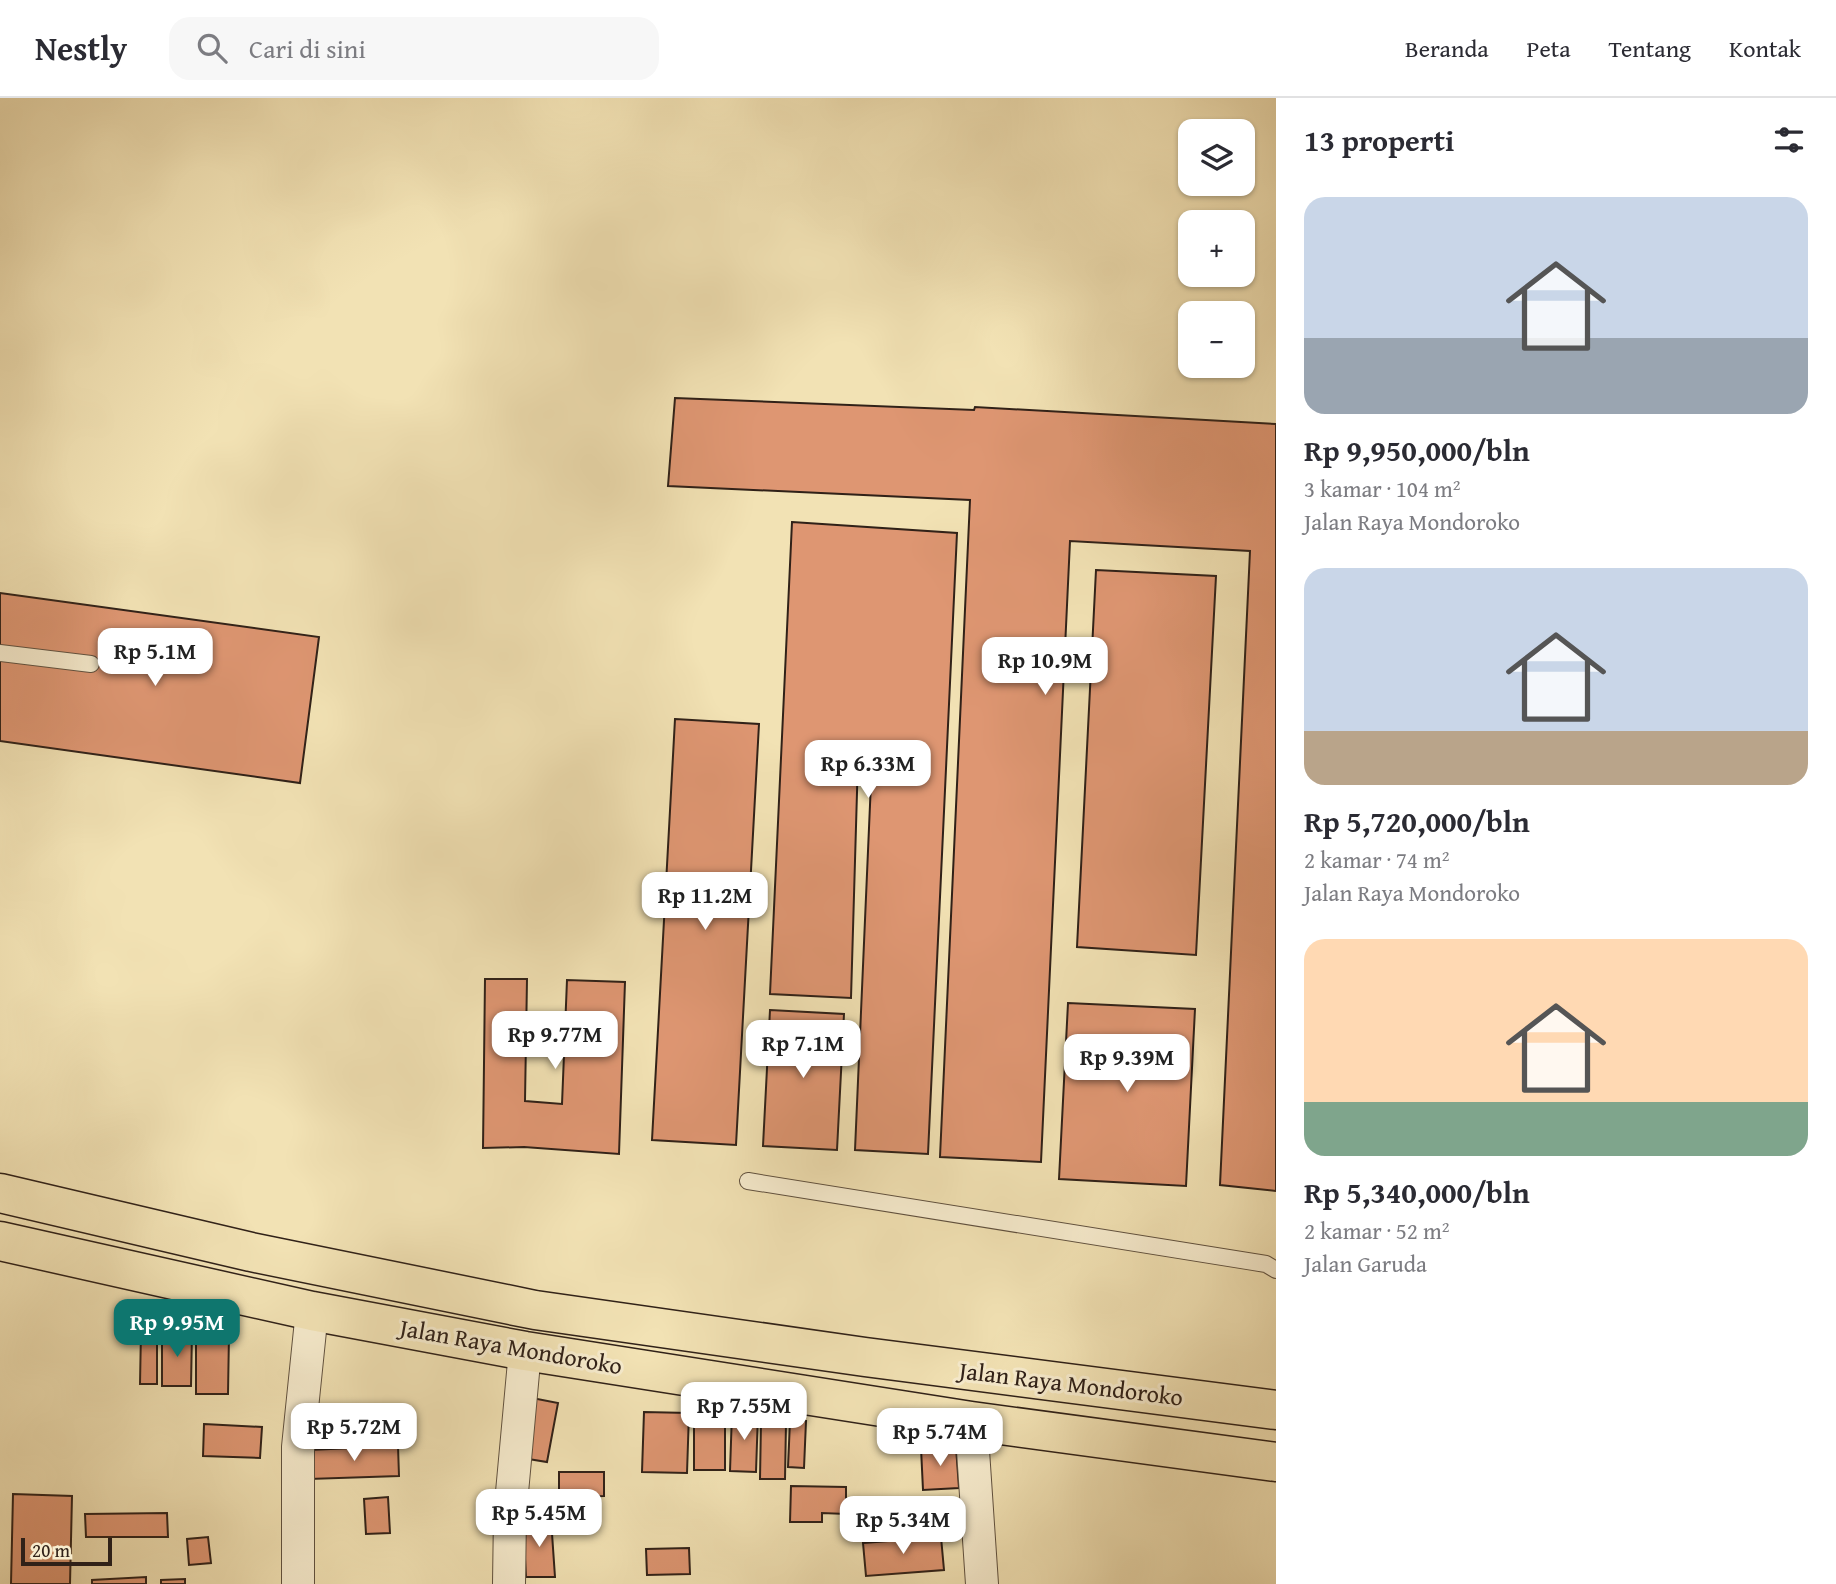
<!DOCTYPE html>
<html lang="id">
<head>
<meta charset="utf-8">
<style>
  body { margin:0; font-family:"Gentium Book Plus",serif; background:#f7f7f7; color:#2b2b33; height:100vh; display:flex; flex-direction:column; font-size:26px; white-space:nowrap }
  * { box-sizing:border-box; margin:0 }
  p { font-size:23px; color:#7c7c81 }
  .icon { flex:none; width:38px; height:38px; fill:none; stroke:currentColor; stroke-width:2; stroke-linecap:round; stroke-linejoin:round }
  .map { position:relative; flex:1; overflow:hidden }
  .panel { display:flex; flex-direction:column; background:#fff; width:560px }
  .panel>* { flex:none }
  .controls { position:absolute; left:1178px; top:21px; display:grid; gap:14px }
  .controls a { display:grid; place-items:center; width:77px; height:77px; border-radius:14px; background:#fff; box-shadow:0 2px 5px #0004; font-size:35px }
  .scale { position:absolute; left:21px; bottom:18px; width:91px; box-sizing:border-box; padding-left:7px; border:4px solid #302118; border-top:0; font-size:19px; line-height:24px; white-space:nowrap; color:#302118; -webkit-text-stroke:5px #f7ecce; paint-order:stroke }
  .price { position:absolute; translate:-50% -60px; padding:0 16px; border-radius:14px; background:#fff; color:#222; font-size:23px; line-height:46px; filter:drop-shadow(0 2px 4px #0008) }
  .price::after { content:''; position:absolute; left:50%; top:42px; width:21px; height:16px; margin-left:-10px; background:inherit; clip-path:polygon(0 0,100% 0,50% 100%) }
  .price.current { background:#0f766e; color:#fff }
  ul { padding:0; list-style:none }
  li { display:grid; align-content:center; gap:14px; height:371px; padding:0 28px }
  li span { display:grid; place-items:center; height:217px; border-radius:21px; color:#555 }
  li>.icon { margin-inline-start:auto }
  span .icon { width:126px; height:126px; fill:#fffc; stroke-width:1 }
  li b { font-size:30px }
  h2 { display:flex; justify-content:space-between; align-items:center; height:84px; padding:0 28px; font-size:30px }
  header { display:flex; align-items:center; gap:42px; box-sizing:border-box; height:98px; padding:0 35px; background:#fff; border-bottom:2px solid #e1e1e2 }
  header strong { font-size:33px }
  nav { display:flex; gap:38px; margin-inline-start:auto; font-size:24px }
  .search { width:490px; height:63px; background:#f7f7f7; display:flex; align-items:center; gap:18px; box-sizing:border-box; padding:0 24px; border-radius:21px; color:#7c7c81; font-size:26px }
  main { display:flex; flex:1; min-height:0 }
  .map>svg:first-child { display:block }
  .building { fill:#de9672; stroke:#302118; stroke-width:2 }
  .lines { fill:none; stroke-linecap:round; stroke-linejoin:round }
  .service-casing { stroke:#60513f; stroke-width:18 }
  .minor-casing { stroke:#60513f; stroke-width:34 }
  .trunk-casing { stroke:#302118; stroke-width:41 }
  .service { stroke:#f7ecce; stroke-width:16 }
  .minor { stroke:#f7ecce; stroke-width:32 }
  .trunk { stroke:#f2e2b4; stroke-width:38 }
  .labels { text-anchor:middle; stroke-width:6; stroke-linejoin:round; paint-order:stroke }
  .street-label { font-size:24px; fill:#302118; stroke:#f7ecce }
</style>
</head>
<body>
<header>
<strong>Nestly</strong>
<div class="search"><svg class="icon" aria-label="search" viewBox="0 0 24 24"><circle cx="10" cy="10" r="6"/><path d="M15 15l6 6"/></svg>Cari di sini</div>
<nav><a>Beranda</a><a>Peta</a><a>Tentang</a><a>Kontak</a></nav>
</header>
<main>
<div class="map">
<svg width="1276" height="1486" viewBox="0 0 1276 1486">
  <rect width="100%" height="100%" fill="#f2e2b4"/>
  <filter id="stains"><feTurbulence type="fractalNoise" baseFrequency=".00286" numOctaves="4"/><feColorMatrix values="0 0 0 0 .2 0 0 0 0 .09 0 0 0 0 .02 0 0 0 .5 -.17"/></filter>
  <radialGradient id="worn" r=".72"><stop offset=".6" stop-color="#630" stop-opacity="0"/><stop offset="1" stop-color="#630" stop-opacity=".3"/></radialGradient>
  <path class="building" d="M675 300 974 312 975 309 1276 326V1093L1220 1087 1250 453 1070 443 1041 1064 940 1059 970 402 668 388Z
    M792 424 957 435 928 1056 855 1052 872 661 858 660 851 900 770 896Z
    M1096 472 1216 478 1196 857 1077 849Z
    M0 495 319 539 300 685 0 643Z
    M675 621 759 626 736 1047 652 1042Z
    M485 881H527L525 1003 562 1006 567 882 625 884 619 1056 524 1049 483 1050Z
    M1068 905 1195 911 1186 1088 1059 1081Z
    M770 912 844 916 837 1052 763 1048Z
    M141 1233H157V1286H140Z
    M162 1234H192L191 1288H162Z
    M196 1236H229L228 1296H196Z
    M527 1299 558 1305 547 1364 516 1359Z
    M644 1314 689 1315 687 1375 642 1374Z
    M732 1315H758L756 1374 730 1373Z
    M694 1322H725V1372H694Z
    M790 1323H806L804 1370 788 1369Z
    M761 1324 786 1325 785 1381H760Z
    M204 1326 262 1329 260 1360 203 1358Z
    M398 1348 399 1378 309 1381 308 1352Z
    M956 1349 959 1390 923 1392 921 1350Z
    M559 1374H604V1398L559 1399Z
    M791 1388 846 1389V1416L822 1415V1424H790Z
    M13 1396 72 1398 70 1486H11Z
    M388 1399 390 1435 366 1436 364 1401Z
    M167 1415 168 1439H86L85 1416Z
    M551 1421 555 1479H526L523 1423Z
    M208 1439 211 1465 189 1467 187 1441Z
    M941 1439 944 1472 866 1478 863 1445Z
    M689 1450 690 1476 647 1477 646 1451Z
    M146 1479V1486H92V1482Z
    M185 1481V1486H161V1482Z"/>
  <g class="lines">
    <defs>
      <path id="service" d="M0 555 91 566
        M748 1083 1266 1166 1276 1172"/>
      <path id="minor" d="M971 1323 982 1486
        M298 1486V1349L312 1213
        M509 1486 510 1416 525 1253"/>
      <path id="trunk" d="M0 1095 251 1154 535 1212 865 1259 1276 1312
        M0 1143 312 1213 525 1253 971 1323 1276 1364"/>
    </defs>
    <use href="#service" class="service-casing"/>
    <use href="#minor" class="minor-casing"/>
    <use href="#trunk" class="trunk-casing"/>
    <use href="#service" class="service"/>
    <use href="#minor" class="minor"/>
    <use href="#trunk" class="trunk"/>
  </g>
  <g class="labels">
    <g class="street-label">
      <text transform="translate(511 1249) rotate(10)" y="8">Jalan Raya Mondoroko</text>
      <text transform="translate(1071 1286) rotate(7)" y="8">Jalan Raya Mondoroko</text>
    </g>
  </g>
  <rect width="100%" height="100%" filter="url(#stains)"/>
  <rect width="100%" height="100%" fill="url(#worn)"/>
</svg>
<div class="controls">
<a><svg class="icon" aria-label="layers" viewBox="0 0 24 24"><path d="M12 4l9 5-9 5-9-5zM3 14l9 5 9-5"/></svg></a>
<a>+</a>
<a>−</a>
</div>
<div class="scale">20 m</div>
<b class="price" style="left:155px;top:590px">Rp 5.1M</b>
<b class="price" style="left:1045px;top:599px">Rp 10.9M</b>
<b class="price" style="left:868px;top:702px">Rp 6.33M</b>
<b class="price" style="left:705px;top:834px">Rp 11.2M</b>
<b class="price" style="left:555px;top:973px">Rp 9.77M</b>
<b class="price" style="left:803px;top:982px">Rp 7.1M</b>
<b class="price" style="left:1127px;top:996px">Rp 9.39M</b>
<b class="price current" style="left:177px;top:1261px">Rp 9.95M</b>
<b class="price" style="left:744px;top:1344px">Rp 7.55M</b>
<b class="price" style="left:354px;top:1365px">Rp 5.72M</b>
<b class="price" style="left:940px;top:1370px">Rp 5.74M</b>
<b class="price" style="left:539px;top:1451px">Rp 5.45M</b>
<b class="price" style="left:903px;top:1458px">Rp 5.34M</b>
</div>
<section class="panel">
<h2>13 properti<svg class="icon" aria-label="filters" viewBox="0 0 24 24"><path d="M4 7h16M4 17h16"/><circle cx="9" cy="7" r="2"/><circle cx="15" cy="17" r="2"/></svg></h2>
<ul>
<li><span style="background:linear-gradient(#c9d6e8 65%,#9aa5b1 0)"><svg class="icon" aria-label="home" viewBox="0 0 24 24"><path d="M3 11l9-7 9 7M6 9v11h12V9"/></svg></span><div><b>Rp 9,950,000/bln</b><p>3 kamar · 104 m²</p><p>Jalan Raya Mondoroko</p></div></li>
<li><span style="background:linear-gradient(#c9d6e8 75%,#b9a48a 0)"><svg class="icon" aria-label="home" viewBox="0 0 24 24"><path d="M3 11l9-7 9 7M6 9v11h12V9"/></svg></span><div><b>Rp 5,720,000/bln</b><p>2 kamar · 74 m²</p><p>Jalan Raya Mondoroko</p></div></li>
<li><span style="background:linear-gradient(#ffd9b3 75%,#7fa58c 0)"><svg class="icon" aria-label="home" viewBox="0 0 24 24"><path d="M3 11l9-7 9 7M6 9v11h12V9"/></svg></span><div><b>Rp 5,340,000/bln</b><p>2 kamar · 52 m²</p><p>Jalan Garuda</p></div></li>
</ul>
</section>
</main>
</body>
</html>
